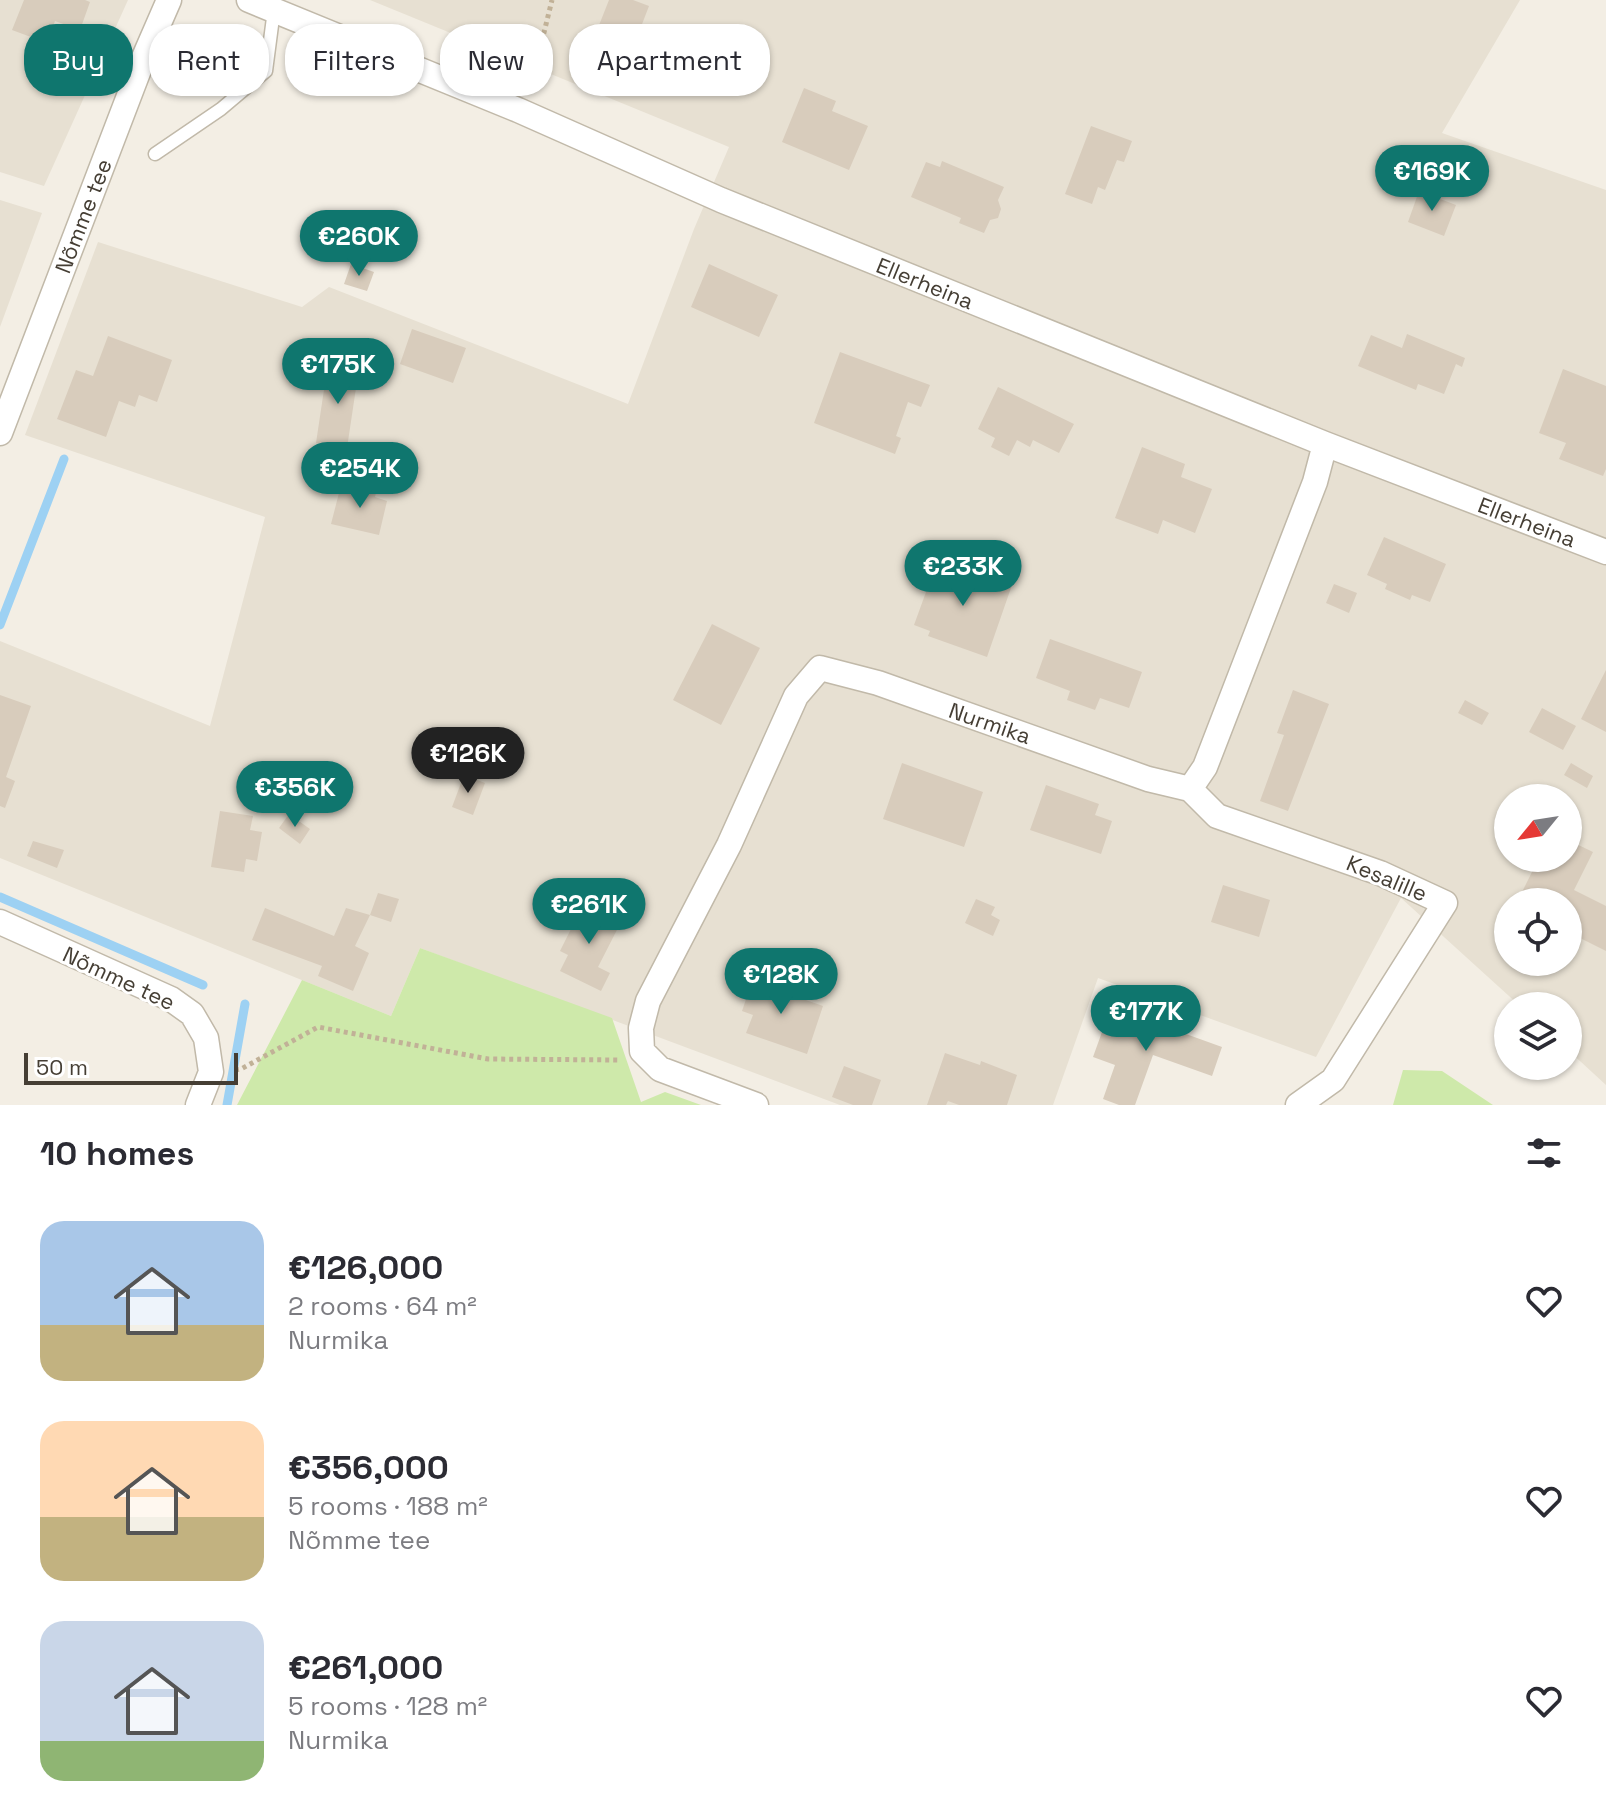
<!DOCTYPE html>
<html lang="en">
<head>
<meta charset="utf-8">
<style>
  body { margin:0; font-family:"Space Grotesk",sans-serif; background:#f2f2f3; color:#2b2b33; height:100vh; display:flex; flex-direction:column; font-size:30px; white-space:nowrap }
  * { box-sizing:border-box; margin:0 }
  p { font-size:26px; color:#7c7c81 }
  .icon { flex:none; width:44px; height:44px; fill:none; stroke:currentColor; stroke-width:2; stroke-linecap:round; stroke-linejoin:round }
  .map { position:relative; height:1105px; overflow:hidden }
  .sheet { display:flex; flex-direction:column; background:#fff; flex:1 }
  .sheet>* { flex:none }
  .banner { position:absolute; left:24px; top:24px; width:800px; height:72px; display:flex; gap:16px }
  .needle { width:52px; rotate:240deg }
  .buttons { position:absolute; left:1494px; top:784px; display:grid; gap:16px }
  .buttons a { display:grid; place-items:center; width:88px; height:88px; border-radius:50%; background:#fff; box-shadow:0 2px 6px #0004; font-size:40px }
  .scale { position:absolute; left:24px; bottom:20px; width:214px; box-sizing:border-box; padding-left:8px; border:4px solid #453e34; border-top:0; font-size:22px; line-height:28px; white-space:nowrap; color:#453e34; -webkit-text-stroke:6px #fff; paint-order:stroke }
  .price { position:absolute; translate:-50% -68px; padding:0 18px; border-radius:28px; background:#0f766e; color:#fff; font-size:26px; line-height:52px; filter:drop-shadow(0 2px 4px #0008) }
  .price::after { content:''; position:absolute; left:50%; top:48px; width:24px; height:18px; margin-left:-12px; background:inherit; clip-path:polygon(0 0,100% 0,50% 100%) }
  .price.selected { background:#222; color:#fff }
  ul { padding:0; list-style:none }
  li { display:flex; align-items:center; gap:24px; height:200px; padding:0 40px }
  li span { display:grid; place-items:center; flex:none; width:224px; height:160px; border-radius:24px; color:#555 }
  li>.icon { margin-inline-start:auto }
  span .icon { width:96px; height:96px; fill:#fffc; stroke-width:1 }
  li b { font-size:34px }
  h2 { display:flex; justify-content:space-between; align-items:center; height:96px; padding:0 40px; font-size:34px }
  .chip { padding:0 28px; border-radius:32px; background:#fff; box-shadow:0 2px 6px #0004; font-size:28px; line-height:72px }
  .chip.selected { background:#0f766e; color:#fff }
  .map>svg:first-child { display:block }
  .residential { fill:#e7e0d2; fill-rule:evenodd }
  .green { fill:#cee9aa }
  .lines { fill:none; stroke-linecap:round; stroke-linejoin:round }
  .stream { stroke:#9dd1f3; stroke-width:9 }
  .building { fill:#d8ccbc }
  .service-casing { stroke:#c1b9a9; stroke-width:15 }
  .minor-casing { stroke:#c1b9a9; stroke-width:27 }
  .path { stroke:#c1b197; stroke-width:5; stroke-dasharray:4 4; stroke-linecap:butt }
  .service { stroke:#fff; stroke-width:12 }
  .minor { stroke:#fff; stroke-width:24 }
  .labels { text-anchor:middle; stroke-width:6; stroke-linejoin:round; paint-order:stroke }
  .street-label { font-size:22px; fill:#453e34; stroke:#fff }
</style>
</head>
<body>
<div class="map">
<svg width="1606" height="1105" viewBox="0 0 1606 1105">
  <rect width="100%" height="100%" fill="#f3eee4"/>
  <path class="residential" d="M0 0H128L44 186 0 172Z
    M370 0H1520L1442 133 1606 190V1085L1568 1050V1006H1520L1401 898 1316 1057 1098 978 1053 1105H840L420 948 391 1016 0 858V641L210 726 265 517 25 435 98 242 302 307 329 287 628 404 694 229 729 147ZM1508 798H1568V858H1508ZM1508 902H1568V962H1508Z
    M0 200 42 213 0 327Z"/>
  <path class="green" d="M420 948 612 1018 641 1102 665 1092 701 1105H237L302 980 391 1016Z
    M1403 1070 1442 1071 1493 1105H1393Z"/>
  <g class="lines">
    <path class="stream" d="M0 625 64 459
      M0 897 203 985
      M227 1105 245 1004"/>
  </g>
  <path class="building" d="M24 0H85L90 2 80 30 55 21 47 43 12 30Z
    M609 0H633L649 6 639 32 686 50 672 85 588 53Z
    M804 88 836 101 832 111 868 126 849 170 782 142Z
    M1091 126 1132 141 1124 162 1117 160 1105 190 1098 187 1092 204 1065 194Z
    M942 161 1004 187 998 200 1001 209 998 218 990 220 984 233 959 223 961 218 911 197 926 162 940 167Z
    M1419 191 1456 205 1444 236 1408 222Z
    M351 264 374 272 367 291 344 284Z
    M709 264 778 295 759 337 691 307Z
    M412 329 466 348 453 383 400 364Z
    M1407 334 1465 358 1462 367 1456 364 1444 394 1418 384 1416 390 1358 366 1371 335 1402 348Z
    M108 336 172 360 157 402 139 395 135 407 119 401 106 437 57 419 76 370 93 376Z
    M840 352 930 385 921 407 908 402 896 436 901 438 895 454 814 423Z
    M328 363 359 368 347 448 316 443Z
    M1563 369 1606 386V469L1603 476 1559 459 1566 443 1539 433Z
    M998 387 1074 424 1059 453 1033 440 1030 447 1017 440 1009 456 991 447 995 438 978 429Z
    M1142 447 1185 464 1181 477 1212 489 1195 533 1163 520 1158 534 1115 518Z
    M363 484 377 488 375 497 387 501 379 535 331 524 340 489 360 493Z
    M1384 537 1446 564 1430 602 1412 595 1410 600 1385 589 1387 584 1367 575Z
    M938 559 1012 585 987 657 928 636 930 631 914 625Z
    M1334 584 1357 593 1349 613 1326 603Z
    M712 624 760 648 721 725 673 700Z
    M1050 639 1142 672 1129 708 1100 698 1095 710 1067 700 1070 691 1036 678Z
    M1606 670V732L1581 719Z
    M1293 690 1329 704 1288 811 1260 801 1284 735 1277 733Z
    M0 695 31 706 6 777 15 781 5 808 0 806Z
    M1465 700 1489 713 1482 725 1458 713Z
    M1542 708 1576 726 1563 750 1529 732Z
    M902 763 983 792 964 847 883 819Z
    M1571 763 1593 776 1587 788 1564 775Z
    M464 775 485 783 473 815 452 807Z
    M1046 785 1099 804 1095 815 1112 821 1101 854 1030 830Z
    M220 811 253 816 250 830 262 832 257 861 246 859 244 872 211 867Z
    M289 814 310 829 300 844 279 828Z
    M1568 840 1593 852 1574 890 1606 906V951L1568 932V902H1517L1539 858H1568Z
    M33 841 64 850 57 868 27 856Z
    M1223 885 1270 900 1259 937 1211 922Z
    M378 893 399 899 391 922 370 915Z
    M976 899 995 907 991 915 1000 920 993 936 965 923Z
    M584 903 621 922 598 967 610 973 601 991 560 971 568 955 560 951Z
    M265 908 334 936 346 908 370 915 355 946 369 953 353 991 318 976 322 966 252 940Z
    M755 973 774 980 771 988 823 1006 807 1054 746 1033 753 1015 742 1011Z
    M1111 1007 1222 1047 1212 1076 1153 1055 1135 1105H1119L1103 1099 1115 1065 1093 1057Z
    M945 1053 980 1065 981 1061 1017 1075 1007 1105H959L948 1101 946 1105H927Z
    M844 1066 881 1080 872 1105H853L832 1097Z"/>
  <g class="lines">
    <defs>
      <path id="service" d="M155 154 221 109 266 71 274 10"/>
      <path id="minor" d="M249 0 518 110 721 200 1325 444 1606 552
        M0 433 142 62 169 0
        M1190 789 1217 816 1380 873 1445 903 1333 1080 1298 1105
        M0 922 171 999 192 1014 206 1038 211 1072 198 1105
        M756 1105 660 1069 642 1051 641 1028 648 1001 729 845 796 696 820 668 878 683 1148 779 1190 789 1205 767 1315 482 1325 444"/>
    </defs>
    <use href="#service" class="service-casing"/>
    <use href="#minor" class="minor-casing"/>
    <path class="path" d="M527 87 537 61 552 0
      M235 1070 241 1069 318 1027 488 1059 619 1060"/>
    <use href="#service" class="service"/>
    <use href="#minor" class="minor"/>
  </g>
  <g class="labels">
    <g class="street-label">
      <text transform="translate(83 216) rotate(-69)" y="8">Nõmme tee</text>
      <text transform="translate(925 283) rotate(22)" y="8">Ellerheina</text>
      <text transform="translate(1527 522) rotate(21)" y="8">Ellerheina</text>
      <text transform="translate(990 723) rotate(19)" y="8">Nurmika</text>
      <text transform="translate(1387 878) rotate(23)" y="8">Kesalille</text>
      <text transform="translate(119 978) rotate(25)" y="8">Nõmme tee</text>
    </g>
  </g>
</svg>
<div class="buttons">
<a><svg class="needle" viewBox="-14 -14 28 28"><path d="M0-13l5 13h-10z" fill="#e53935"/><path d="M0 13l5-13h-10z" fill="#7c7c81"/></svg></a>
<a><svg class="icon" aria-label="locate" viewBox="0 0 24 24"><circle cx="12" cy="12" r="6"/><path d="M12 2v4M12 18v4M2 12h4M18 12h4"/></svg></a>
<a><svg class="icon" aria-label="layers" viewBox="0 0 24 24"><path d="M12 4l9 5-9 5-9-5zM3 14l9 5 9-5"/></svg></a>
</div>
<div class="scale">50 m</div>
<b class="price" style="left:1432px;top:213px">€169K</b>
<b class="price" style="left:359px;top:278px">€260K</b>
<b class="price" style="left:338px;top:406px">€175K</b>
<b class="price" style="left:360px;top:510px">€254K</b>
<b class="price" style="left:963px;top:608px">€233K</b>
<b class="price selected" style="left:468px;top:795px">€126K</b>
<b class="price" style="left:295px;top:829px">€356K</b>
<b class="price" style="left:589px;top:946px">€261K</b>
<b class="price" style="left:781px;top:1016px">€128K</b>
<b class="price" style="left:1146px;top:1053px">€177K</b>
<div class="banner">
<a class="chip selected">Buy</a>
<a class="chip">Rent</a>
<a class="chip">Filters</a>
<a class="chip">New</a>
<a class="chip">Apartment</a>
</div>
</div>
<section class="sheet">
<h2>10 homes<svg class="icon" aria-label="filters" viewBox="0 0 24 24"><path d="M4 7h16M4 17h16"/><circle cx="9" cy="7" r="2"/><circle cx="15" cy="17" r="2"/></svg></h2>
<ul>
<li><span style="background:linear-gradient(#a9c7e8 65%,#c2b280 0)"><svg class="icon" aria-label="home" viewBox="0 0 24 24"><path d="M3 11l9-7 9 7M6 9v11h12V9"/></svg></span><div><b>€126,000</b><p>2 rooms · 64 m²</p><p>Nurmika</p></div><svg class="icon" aria-label="heart" viewBox="0 0 24 24"><path d="M12 20l-8-8c-3-5 5-10 8-4 3-6 11-1 8 4z"/></svg></li>
<li><span style="background:linear-gradient(#ffd9b3 60%,#c2b280 0)"><svg class="icon" aria-label="home" viewBox="0 0 24 24"><path d="M3 11l9-7 9 7M6 9v11h12V9"/></svg></span><div><b>€356,000</b><p>5 rooms · 188 m²</p><p>Nõmme tee</p></div><svg class="icon" aria-label="heart" viewBox="0 0 24 24"><path d="M12 20l-8-8c-3-5 5-10 8-4 3-6 11-1 8 4z"/></svg></li>
<li><span style="background:linear-gradient(#c9d6e8 75%,#8fb573 0)"><svg class="icon" aria-label="home" viewBox="0 0 24 24"><path d="M3 11l9-7 9 7M6 9v11h12V9"/></svg></span><div><b>€261,000</b><p>5 rooms · 128 m²</p><p>Nurmika</p></div><svg class="icon" aria-label="heart" viewBox="0 0 24 24"><path d="M12 20l-8-8c-3-5 5-10 8-4 3-6 11-1 8 4z"/></svg></li>
</ul>
</section>
</body>
</html>
